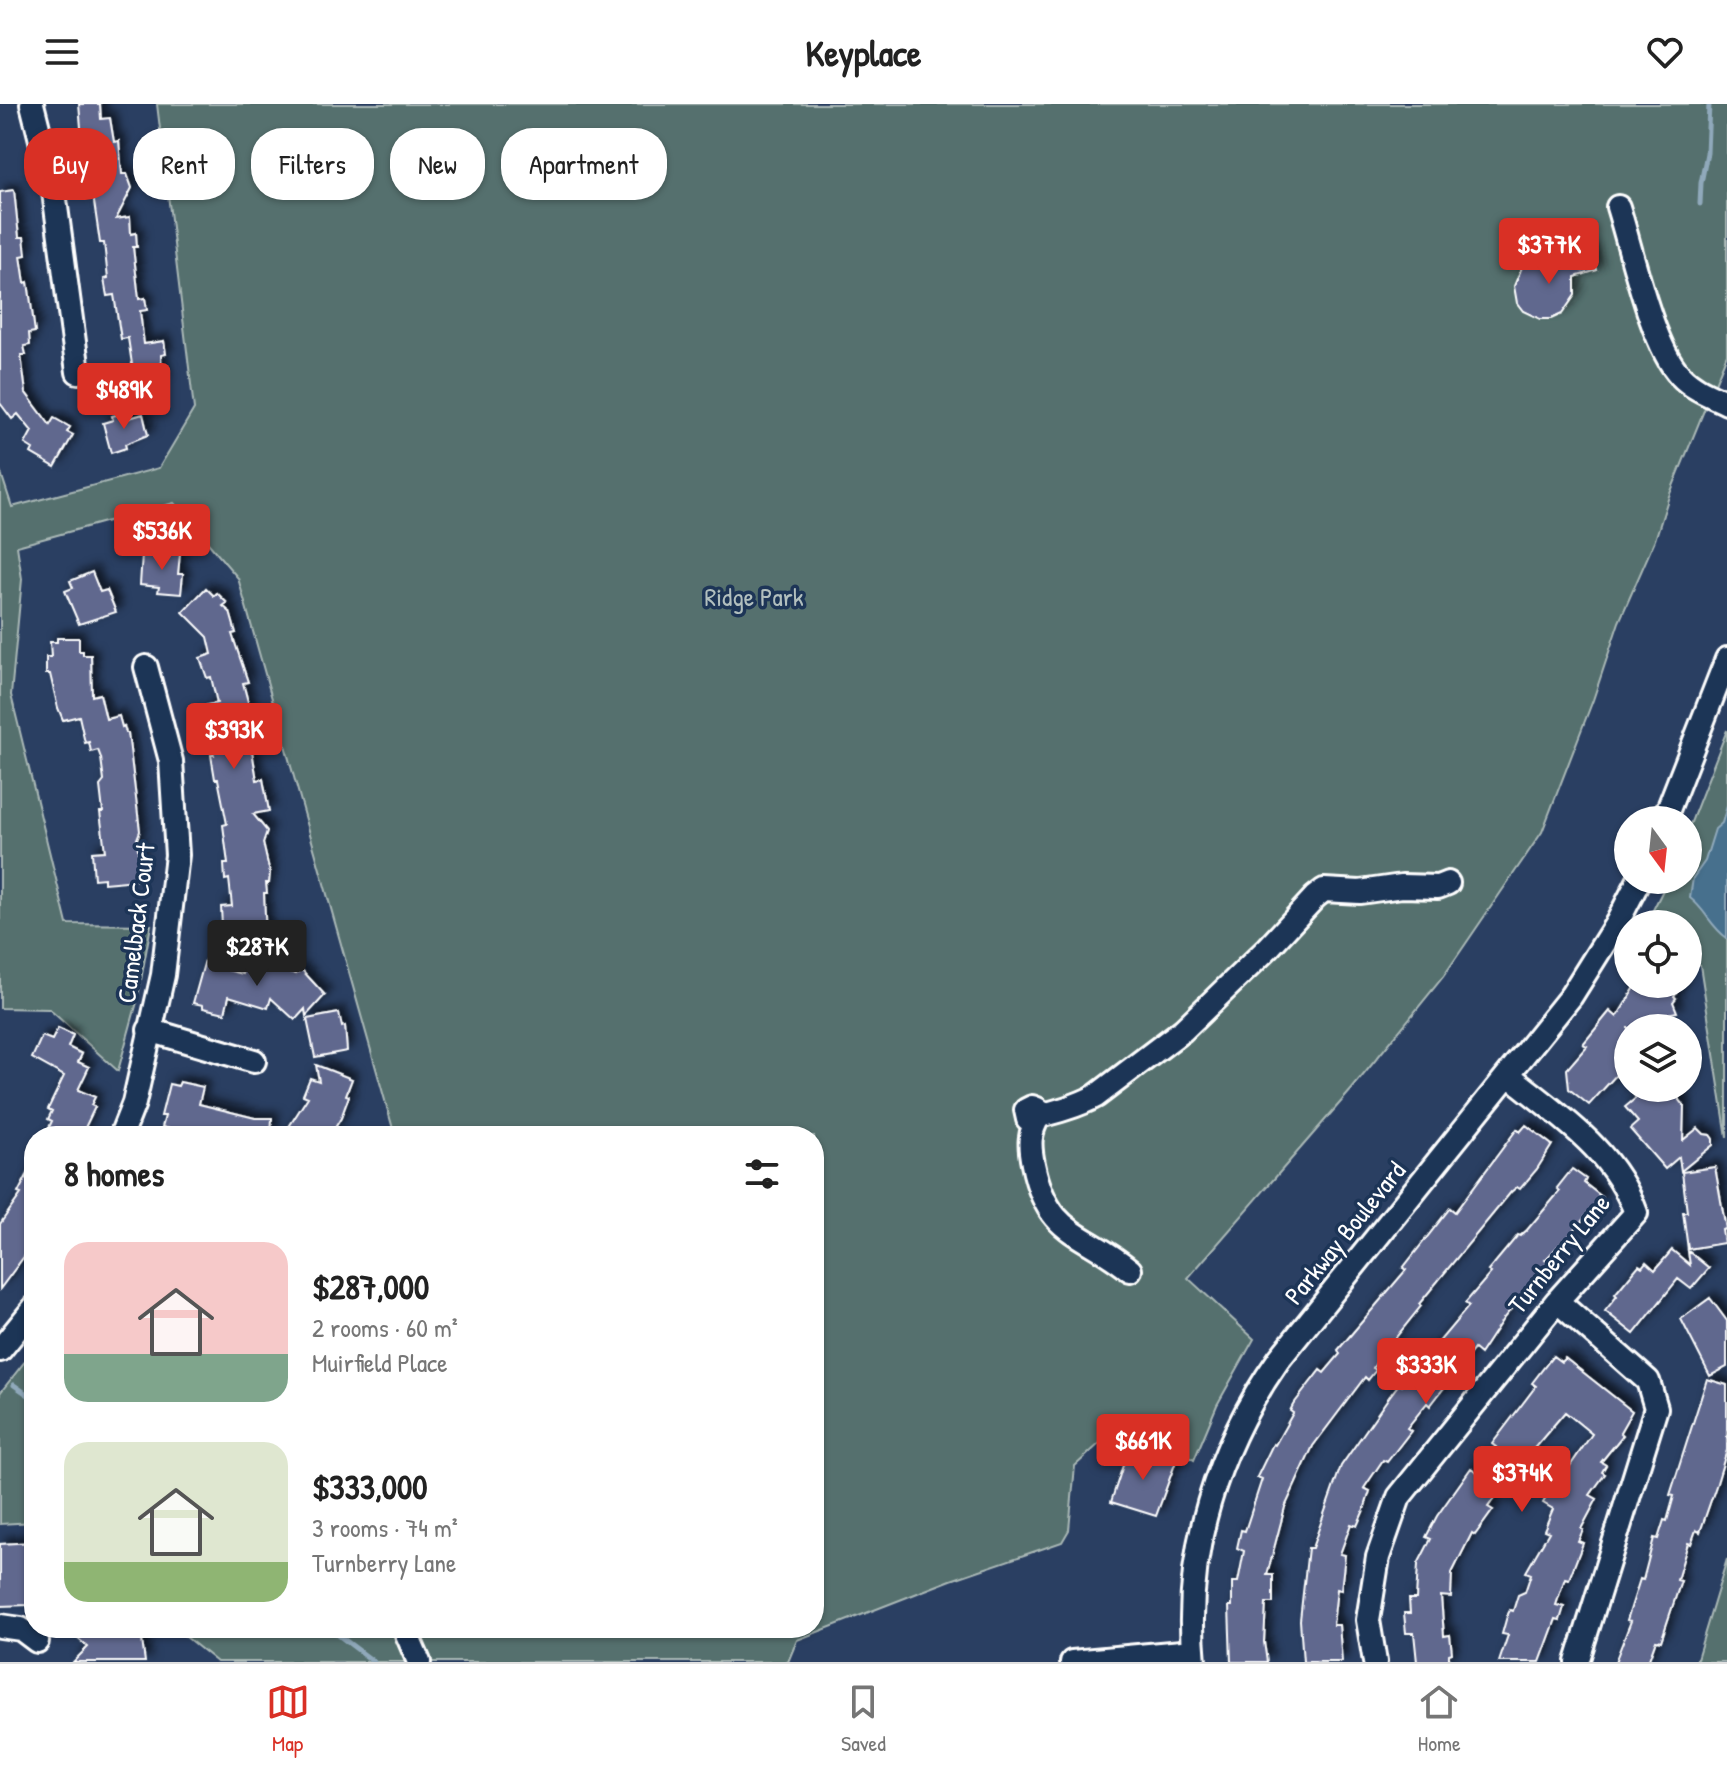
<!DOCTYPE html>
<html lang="en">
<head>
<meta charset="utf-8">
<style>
  body { margin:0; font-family:"Patrick Hand",sans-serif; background:#f2f2f2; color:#222; height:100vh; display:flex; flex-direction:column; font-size:30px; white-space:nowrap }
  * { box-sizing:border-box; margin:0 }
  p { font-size:26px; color:#767676 }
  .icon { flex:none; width:44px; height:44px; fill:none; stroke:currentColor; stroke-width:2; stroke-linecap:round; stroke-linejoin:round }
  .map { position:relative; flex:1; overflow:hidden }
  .drawer { position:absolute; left:24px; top:1022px; width:800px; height:512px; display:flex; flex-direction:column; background:#fff; border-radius:32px; box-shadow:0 2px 6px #0004 }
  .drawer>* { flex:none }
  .top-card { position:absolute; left:24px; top:24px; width:800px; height:72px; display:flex; gap:16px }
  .needle { width:52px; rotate:165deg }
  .controls { position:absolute; left:1614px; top:702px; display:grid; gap:16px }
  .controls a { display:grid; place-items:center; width:88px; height:88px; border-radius:50%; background:#fff; box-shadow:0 2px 6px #0004; font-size:40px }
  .price { position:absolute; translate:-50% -68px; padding:0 18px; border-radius:8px; background:#d93025; color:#fff; font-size:26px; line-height:52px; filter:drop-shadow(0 2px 4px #0008) }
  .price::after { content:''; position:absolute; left:50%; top:48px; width:24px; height:18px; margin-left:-12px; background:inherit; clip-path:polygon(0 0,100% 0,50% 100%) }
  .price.active { background:#222; color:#fff }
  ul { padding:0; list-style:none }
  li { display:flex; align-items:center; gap:24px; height:200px; padding:0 40px }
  li span { display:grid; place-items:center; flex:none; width:224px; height:160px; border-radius:24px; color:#555 }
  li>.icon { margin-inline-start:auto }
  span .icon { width:96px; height:96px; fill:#fffc; stroke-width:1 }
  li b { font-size:34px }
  h2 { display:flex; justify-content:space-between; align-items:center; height:96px; padding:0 40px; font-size:34px }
  .chip { padding:0 28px; border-radius:32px; background:#fff; box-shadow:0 2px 6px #0004; font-size:28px; line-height:72px }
  .chip.active { background:#d93025; color:#fff }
  header { display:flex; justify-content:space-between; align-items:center; height:104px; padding:0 40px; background:#fff; font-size:36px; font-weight:700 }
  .menu { display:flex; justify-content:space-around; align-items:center; height:112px; border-top:2px solid #e0e0e0; background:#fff; font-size:22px; color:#767676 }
  .menu a { display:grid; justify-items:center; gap:4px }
  .menu .active { color:#d93025 }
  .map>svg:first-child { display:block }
  .green { fill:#54706e; stroke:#aab8b6; stroke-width:2 }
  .water { fill:#46708d; stroke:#90a9bb; stroke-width:2 }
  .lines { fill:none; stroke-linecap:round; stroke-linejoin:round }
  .stream { stroke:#90a9bb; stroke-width:5 }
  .building { fill:#60678e; stroke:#fff; stroke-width:2; filter:url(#shadow) }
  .minor-casing { stroke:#fff; stroke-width:28 }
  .minor { stroke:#1d3557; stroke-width:22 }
  .labels { text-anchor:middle; stroke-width:7; stroke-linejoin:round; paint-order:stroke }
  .park-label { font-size:26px; fill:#b2bfbe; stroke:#1d3557 }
  .street-label { font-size:26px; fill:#fff; stroke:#1d3557 }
</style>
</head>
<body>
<header><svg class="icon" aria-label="menu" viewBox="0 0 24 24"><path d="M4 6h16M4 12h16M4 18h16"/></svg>Keyplace<svg class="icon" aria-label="heart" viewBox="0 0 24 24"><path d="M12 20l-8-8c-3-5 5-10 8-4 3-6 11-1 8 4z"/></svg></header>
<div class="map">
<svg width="1727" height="1558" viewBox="0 0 1727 1558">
  <defs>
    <filter id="shadow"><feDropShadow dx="6" dy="-6" stdDeviation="4" flood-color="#0009"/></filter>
  </defs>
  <rect width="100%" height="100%" fill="#2a3f62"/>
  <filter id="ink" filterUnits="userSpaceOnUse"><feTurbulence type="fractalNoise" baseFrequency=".0125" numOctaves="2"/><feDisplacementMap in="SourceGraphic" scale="16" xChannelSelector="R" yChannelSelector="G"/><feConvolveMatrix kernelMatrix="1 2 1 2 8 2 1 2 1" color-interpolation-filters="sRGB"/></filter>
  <g filter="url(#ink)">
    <path class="green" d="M157 0H1727V250L1669 392 1655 436 1619 518 1593 596 1542 728 1443 873 1352 985 1188 1174 1254 1235 1217 1301 1194 1356 1142 1324 1113 1327 1075 1362 1069 1426 1062 1438 951 1476 797 1536 788 1558H217L175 1524H814V1032H395L238 474 174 399 17 442 22 475 11 591 67 820 151 821 137 898 118 967 49 905 0 904V366L12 403 159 364 194 305Z
      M1727 626V1033L1700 861 1688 855V820H1646L1668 776H1688V726Z
      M34 1246V1418L0 1420V1289Z
      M1727 1455V1558H1696Z"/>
    <path class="water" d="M1727 702V834C1710 822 1706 806 1690 794L1693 774 1705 757 1715 725 1722 719Z"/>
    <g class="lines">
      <path class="stream" d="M1700 100 1701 79 1707 49 1709 0
        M14 1281 34 1295
        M329 1524 374 1558"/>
    </g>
    <path class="building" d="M79 0H100L101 15 110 14 114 38 119 37 122 70H127L132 84 116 115 130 113 131 130 136 129 137 143H133L139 195 145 194 147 206 140 207 144 240 164 237 166 250 161 251 162 277 135 280 128 234 121 235 114 191 107 192 104 175 108 174 104 139H100L92 84H95L91 55 86 56 85 47H83Z
      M14 86 19 133H24L26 151 21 152 25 179 28 178 35 228 29 229 30 241 24 242 26 251H21L26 289 50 321 54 314 70 323 67 328 73 331 55 363 31 349 33 345 25 340 32 327 18 310 12 315 0 299V88Z
      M1591 146 1597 166 1575 173V191L1562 210 1551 215H1540L1523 207 1517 199 1514 182 1522 163 1532 156 1544 154 1582 167 1577 150Z
      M124 309 126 315 143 310 148 331 125 340 126 344 111 349 103 319 113 316 112 312Z
      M146 447 180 450 178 470H183L181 490 158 488 159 483 140 481 142 450H145Z
      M92 468 100 488 107 486 116 508 79 520 65 487 73 484 70 477Z
      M206 484 214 492 217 489 227 499 223 502 230 508 236 529 232 530 248 578 243 579 251 609 246 611 249 622 244 624 248 648 252 647 257 676 263 675 269 707 253 710 267 727 263 739 270 769 269 779H266L267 789H264L266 835 232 837V821L222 822 221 803 232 802 229 775 225 776 224 760H228L223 721 227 720 218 675H215L211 651H214L202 610 209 608 207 601 217 599 211 573 207 574 200 554 212 550 208 533 183 508Z
      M57 534H79V547H83V551H91L92 592 100 590 106 615 119 612 122 623 124 622 126 629H128L140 727 137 735 140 768 137 769V776L104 779V774L94 775 92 748 105 747 100 708H103L100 682 104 677 101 654 98 646 91 648 89 638 85 639 79 612 63 616 58 604 50 570H46V553H51L50 538H57Z
      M205 856 220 860 219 864 243 870 248 856 296 870 301 865 325 891 306 912 305 905 295 916 271 894 268 904 229 892 225 909 203 904V901L193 899Z
      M1637 880H1681L1674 892 1676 894 1673 898 1677 908 1667 910 1658 924H1628V958L1589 1001 1569 985 1567 965 1587 942 1583 940 1610 907 1617 913Z
      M339 909 342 923 345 922 347 947 315 953 307 915Z
      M58 924 73 931 68 943 82 950 78 958 89 963 78 986 95 993 91 1001 95 1003 81 1032H45L52 1017 48 1015 52 1007 48 1005 64 972 32 954 42 932 52 936Z
      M316 961 352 975 346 991 349 992 341 1014 330 1032H283L308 993 303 991 310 974 319 977Z
      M180 978 203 983 199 1000 255 1014H272L271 1032H200L162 1023 165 1012H161L169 980 178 982Z
      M1628 984H1670L1684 1001 1683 1036 1698 1024 1704 1030 1710 1031 1713 1035V1041L1681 1067 1679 1053 1665 1065 1630 1025 1638 1018 1625 1003 1636 994Z
      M1526 1021 1552 1041 1537 1065 1520 1085 1517 1083 1511 1088 1419 1200 1421 1202 1377 1257 1373 1264 1376 1266 1368 1276 1365 1273 1313 1342 1285 1403 1267 1471H1273V1499H1266L1264 1538 1267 1558H1231L1229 1502H1232V1478H1238L1244 1447 1237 1444 1241 1426 1245 1427 1262 1375 1257 1373 1273 1340 1275 1341 1293 1309 1290 1307 1293 1301 1320 1266 1324 1269 1340 1250 1338 1246 1406 1166 1403 1164 1450 1104 1455 1108 1517 1025 1520 1028Z
      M34 1058V1139L0 1185V1120L21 1090 18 1089Z
      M1715 1063 1726 1125 1722 1126 1724 1139 1688 1145 1683 1108H1687L1682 1068Z
      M1572 1065 1586 1075 1584 1079 1602 1093 1565 1137 1564 1136 1545 1156 1548 1159 1503 1215 1480 1250 1474 1245 1430 1302 1427 1299 1407 1324 1411 1327 1387 1358 1383 1356 1364 1384 1370 1387 1364 1406 1357 1422 1351 1420 1340 1450 1345 1451 1341 1486 1337 1485 1333 1521H1339L1342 1558H1303L1300 1516 1308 1444H1312L1341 1362 1389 1293 1399 1280 1402 1282 1469 1202 1465 1199 1491 1169 1488 1167 1518 1131 1520 1132 1527 1126 1560 1087 1557 1084Z
      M1672 1146 1690 1161 1688 1147 1709 1164 1691 1185 1678 1175 1634 1230 1605 1207 1617 1192 1615 1190 1639 1161 1642 1163 1646 1158 1655 1166Z
      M1710 1194 1727 1217V1263L1710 1272 1681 1215Z
      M1553 1252 1561 1258 1565 1254 1632 1307 1620 1328 1623 1331 1601 1358 1606 1361 1602 1368 1605 1370 1590 1391 1597 1395 1581 1425 1583 1426 1578 1437 1583 1439 1569 1475 1565 1474 1556 1501 1564 1503 1560 1516 1556 1515 1540 1558H1499L1508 1531 1502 1530 1507 1512 1510 1506 1513 1507 1518 1491 1525 1488 1531 1470 1526 1468 1549 1428 1544 1426 1553 1405 1543 1399 1558 1373 1561 1375 1592 1330 1565 1308 1507 1376 1488 1403 1493 1406 1475 1431 1472 1429 1452 1469 1451 1493 1441 1492 1444 1532 1450 1531 1452 1549 1449 1550V1558H1417L1414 1529H1406L1404 1509H1410L1409 1495H1416L1418 1460 1431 1435 1426 1433 1437 1412 1471 1364 1477 1368 1496 1343 1492 1340 1536 1282 1532 1279Z
      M1707 1275 1727 1281V1346L1717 1379 1700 1428 1696 1426 1691 1440 1688 1439 1677 1476 1681 1477 1661 1537 1656 1536 1648 1558H1615L1631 1517 1627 1516 1640 1475 1643 1476 1654 1434 1658 1435 1664 1416 1667 1417 1674 1392 1670 1391Z
      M1128 1346 1149 1353 1150 1348 1176 1357 1156 1412 1111 1398Z
      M34 1438V1498H29V1501L0 1502V1440Z
      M65 1524H138V1530L141 1529 145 1558H73L88 1543Z"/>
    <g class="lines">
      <defs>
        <path id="minor" d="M32 0 54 88 78 268
          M1618 103C1631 144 1652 242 1680 271 1693 285 1710 291 1727 299
          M1664 716 1727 555
          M149 926 254 957
          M121 1032 134 999 163 871 177 751 171 657 146 563
          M1130 1166C1081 1126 1048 1133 1033 1060 1029 1041 1029 1028 1039 1012L1037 1005 1032 1003 1026 1006 1028 1015C1051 1009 1076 1003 1096 992L1183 926 1268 844 1315 793 1324 786 1360 788 1402 782 1438 783 1448 779
          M1557 1197 1648 1277 1656 1304 1577 1558
          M0 1246 34 1204
          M0 1522 21 1525 37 1537
          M409 1524 407 1530 419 1558
          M1072 1558 1193 1547
          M1194 1558C1183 1449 1217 1343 1279 1255L1571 892 1618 817 1639 776
          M1375 1558 1368 1516 1378 1453 1399 1393 1557 1197 1636 1109C1614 1046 1559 1012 1510 972"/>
      </defs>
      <use href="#minor" class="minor-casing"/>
      <use href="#minor" class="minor"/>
    </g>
  </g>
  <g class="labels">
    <g class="park-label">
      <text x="754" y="502">Ridge Park</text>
    </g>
    <g class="street-label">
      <text transform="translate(136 819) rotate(-83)" y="9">Camelback Court</text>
      <text transform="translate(1345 1129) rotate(-51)" y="9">Parkway Boulevard</text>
      <text transform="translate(1559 1150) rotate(-51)" y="9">Turnberry Lane</text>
    </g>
  </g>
</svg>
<div class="controls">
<a><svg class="needle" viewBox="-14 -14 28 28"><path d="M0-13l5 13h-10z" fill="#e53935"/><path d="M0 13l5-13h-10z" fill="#767676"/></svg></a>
<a><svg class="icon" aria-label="locate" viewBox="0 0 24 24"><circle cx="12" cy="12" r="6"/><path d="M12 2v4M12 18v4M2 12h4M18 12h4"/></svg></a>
<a><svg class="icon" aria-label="layers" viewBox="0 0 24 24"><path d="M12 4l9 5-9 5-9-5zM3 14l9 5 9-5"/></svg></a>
</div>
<b class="price" style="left:1549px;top:182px">$377K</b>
<b class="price" style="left:124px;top:327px">$489K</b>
<b class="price" style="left:162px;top:468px">$536K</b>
<b class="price" style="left:234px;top:667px">$393K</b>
<b class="price active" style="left:257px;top:884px">$287K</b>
<b class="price" style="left:1426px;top:1302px">$333K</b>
<b class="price" style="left:1143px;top:1378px">$661K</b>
<b class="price" style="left:1522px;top:1410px">$374K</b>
<div class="top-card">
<a class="chip active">Buy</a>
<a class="chip">Rent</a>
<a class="chip">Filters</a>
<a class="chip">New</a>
<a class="chip">Apartment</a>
</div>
<section class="drawer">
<h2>8 homes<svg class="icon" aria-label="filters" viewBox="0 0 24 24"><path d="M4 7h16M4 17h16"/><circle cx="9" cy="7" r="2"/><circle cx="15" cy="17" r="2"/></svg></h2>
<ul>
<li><span style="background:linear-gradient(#f6c9c9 70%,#7fa58c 0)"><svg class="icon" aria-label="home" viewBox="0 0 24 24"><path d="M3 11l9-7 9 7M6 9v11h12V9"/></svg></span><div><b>$287,000</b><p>2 rooms · 60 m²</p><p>Muirfield Place</p></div></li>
<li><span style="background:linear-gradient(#dfe7d0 75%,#8fb573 0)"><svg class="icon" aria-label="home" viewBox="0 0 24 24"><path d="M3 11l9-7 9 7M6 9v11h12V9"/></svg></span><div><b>$333,000</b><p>3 rooms · 74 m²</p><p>Turnberry Lane</p></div></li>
</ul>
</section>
</div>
<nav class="menu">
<a class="active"><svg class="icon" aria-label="map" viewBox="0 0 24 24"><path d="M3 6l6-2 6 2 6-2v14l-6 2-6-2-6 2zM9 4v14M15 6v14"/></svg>Map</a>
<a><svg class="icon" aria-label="saved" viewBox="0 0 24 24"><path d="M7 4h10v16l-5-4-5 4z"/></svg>Saved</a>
<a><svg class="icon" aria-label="home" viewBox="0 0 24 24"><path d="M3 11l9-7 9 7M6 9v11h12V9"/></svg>Home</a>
</nav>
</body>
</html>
